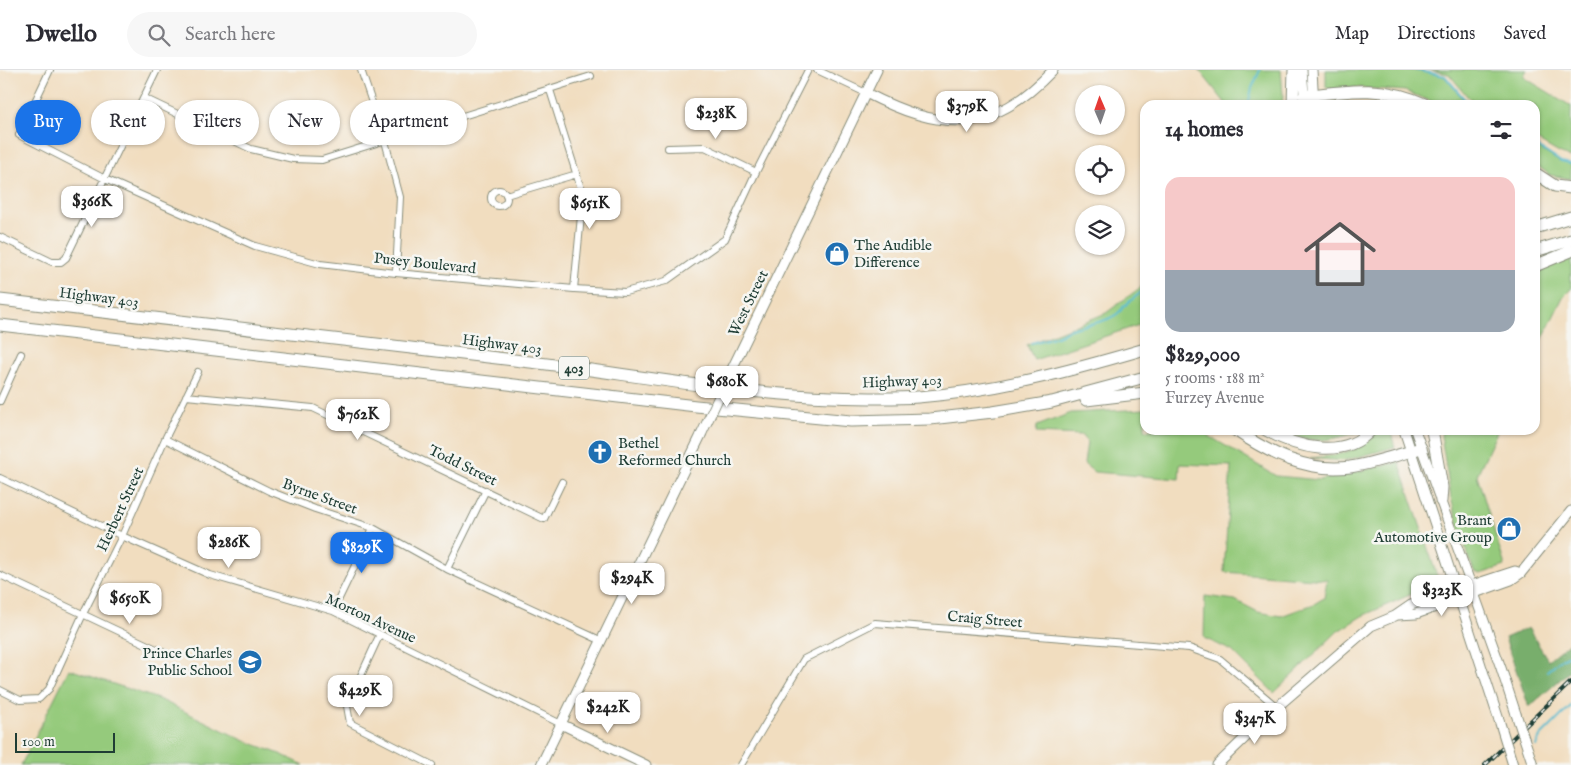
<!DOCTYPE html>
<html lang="en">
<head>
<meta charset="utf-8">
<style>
  body { margin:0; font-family:"IM FELL English",serif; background:#f7f7f7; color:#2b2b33; height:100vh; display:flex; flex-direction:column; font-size:19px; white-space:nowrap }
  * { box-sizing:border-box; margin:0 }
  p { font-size:16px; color:#7c7c81 }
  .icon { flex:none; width:28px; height:28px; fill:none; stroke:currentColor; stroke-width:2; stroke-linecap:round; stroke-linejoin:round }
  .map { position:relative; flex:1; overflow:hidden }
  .sheet { position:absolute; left:1140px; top:30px; width:400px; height:335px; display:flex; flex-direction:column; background:#fff; border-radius:15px; box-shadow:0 1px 4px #0004 }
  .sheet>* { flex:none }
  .guide { position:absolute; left:15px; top:30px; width:475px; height:45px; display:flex; gap:10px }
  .needle { width:32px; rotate:358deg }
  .fabs { position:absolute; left:1075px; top:15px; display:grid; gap:10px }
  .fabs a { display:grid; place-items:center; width:50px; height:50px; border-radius:50%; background:#fff; box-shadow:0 1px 4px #0004; font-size:25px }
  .scale { position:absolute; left:15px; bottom:12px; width:100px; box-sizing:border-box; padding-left:5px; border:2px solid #1f3d34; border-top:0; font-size:14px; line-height:18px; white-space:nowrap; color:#1f3d34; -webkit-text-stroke:4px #f6f6f2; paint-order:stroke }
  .price { position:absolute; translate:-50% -42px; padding:0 11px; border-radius:10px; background:#fff; color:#222; font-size:16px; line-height:32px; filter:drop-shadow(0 1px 2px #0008) }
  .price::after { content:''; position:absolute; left:50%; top:30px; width:15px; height:11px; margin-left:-8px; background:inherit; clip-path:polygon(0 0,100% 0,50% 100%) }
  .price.active { background:#1a73e8; color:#fff }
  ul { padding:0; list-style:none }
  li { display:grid; align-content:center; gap:10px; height:265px; padding:0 25px }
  li span { display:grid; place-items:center; height:155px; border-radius:15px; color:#555 }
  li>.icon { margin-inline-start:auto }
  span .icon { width:90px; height:90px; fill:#fffc; stroke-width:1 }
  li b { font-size:21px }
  h2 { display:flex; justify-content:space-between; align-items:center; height:60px; padding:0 25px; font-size:21px }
  .chip { padding:0 18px; border-radius:22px; background:#fff; box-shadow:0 1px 4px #0004; font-size:18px; line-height:45px }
  .chip.active { background:#1a73e8; color:#fff }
  header { display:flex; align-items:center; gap:30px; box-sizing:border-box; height:70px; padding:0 25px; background:#fff; border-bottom:1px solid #e1e1e2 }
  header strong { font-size:24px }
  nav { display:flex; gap:28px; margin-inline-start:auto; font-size:18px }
  .search { width:350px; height:45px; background:#f7f7f7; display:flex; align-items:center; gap:12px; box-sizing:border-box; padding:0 18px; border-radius:28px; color:#7c7c81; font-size:19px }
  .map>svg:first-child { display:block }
  .green { fill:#95ca7c; stroke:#5a8458 }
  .forest { fill:#78ae6c; stroke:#4c7650 }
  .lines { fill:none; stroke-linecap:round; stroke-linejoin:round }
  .stream { stroke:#52bacf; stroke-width:2 }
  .street-casing { stroke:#888d7a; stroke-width:8 }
  .secondary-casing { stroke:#888d7a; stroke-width:11 }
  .highway-casing { stroke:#888d7a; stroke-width:13 }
  .street { stroke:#fff; stroke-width:6 }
  .secondary { stroke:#fff; stroke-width:9 }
  .highway { stroke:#fff; stroke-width:11 }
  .rail-casing { stroke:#1f3d34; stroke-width:4 }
  .rail { stroke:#f6f6f2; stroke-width:2; stroke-dasharray:5.5; stroke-linecap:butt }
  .secondary-bridge-casing { stroke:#888d7a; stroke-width:11; stroke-linecap:butt }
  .secondary-bridge { stroke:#fff; stroke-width:9 }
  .labels { text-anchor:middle; stroke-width:5; stroke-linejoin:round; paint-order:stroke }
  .shield { fill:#f6f6f2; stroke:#60746d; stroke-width:1 }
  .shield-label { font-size:14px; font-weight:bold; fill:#1f3d34 }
  .poi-label { font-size:15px; fill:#1f3d34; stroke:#f6f6f2; text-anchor:start }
  .street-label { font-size:15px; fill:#1f3d34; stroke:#f6f6f2 }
</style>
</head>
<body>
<header>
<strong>Dwello</strong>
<div class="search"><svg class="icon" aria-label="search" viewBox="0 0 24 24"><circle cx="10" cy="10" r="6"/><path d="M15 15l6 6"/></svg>Search here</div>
<nav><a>Map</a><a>Directions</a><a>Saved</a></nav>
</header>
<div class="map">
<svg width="1571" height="695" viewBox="0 0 1571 695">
  <rect width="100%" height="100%" fill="#f6f6f2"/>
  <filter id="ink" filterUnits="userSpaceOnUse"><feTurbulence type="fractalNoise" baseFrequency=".02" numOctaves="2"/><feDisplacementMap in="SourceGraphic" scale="10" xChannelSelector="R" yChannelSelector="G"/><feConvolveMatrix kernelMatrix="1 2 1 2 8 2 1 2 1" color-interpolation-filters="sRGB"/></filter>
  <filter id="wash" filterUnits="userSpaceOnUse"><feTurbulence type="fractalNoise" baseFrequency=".0096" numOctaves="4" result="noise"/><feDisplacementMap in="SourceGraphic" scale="20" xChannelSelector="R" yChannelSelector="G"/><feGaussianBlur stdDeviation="1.12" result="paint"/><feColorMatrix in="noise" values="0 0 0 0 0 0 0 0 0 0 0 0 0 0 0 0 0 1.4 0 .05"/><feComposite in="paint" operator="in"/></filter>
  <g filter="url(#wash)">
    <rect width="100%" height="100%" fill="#f1ddbf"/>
    <path class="green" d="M1199 0H1281L1283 25 1282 35H1227Z
      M1326 0H1410L1444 6 1465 31 1471 35H1440L1405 21 1349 17 1331 20 1326 17Z
      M1430 0H1527L1524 5 1525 8 1571 36V88L1559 83 1535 69V35H1480L1468 27 1449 4Z
      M1535 76 1560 92 1571 94V109L1550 105 1535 94Z
      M1571 188V219L1563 227 1535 284V205L1552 195Z
      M1145 214V253L1034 290 1027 275 1106 243Z
      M1145 339V360H1199L1276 406 1320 410 1399 392 1439 512 1362 546 1338 561 1274 623 1232 581 1204 568 1205 526 1235 530 1258 542 1281 546 1314 534 1324 528 1327 510 1224 502 1231 396 1180 394 1179 409 1094 402 1084 394 1087 372 1081 365 1036 363 1037 356 1071 343Z
      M1279 360H1360L1359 362C1324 372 1313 374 1279 360Z
      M1378 360H1390L1395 377 1343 391 1310 388C1334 386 1363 382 1378 360Z
      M1442 360H1498L1477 405 1505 496 1480 504 1474 501 1462 468 1451 428 1441 366Z
      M69 599 161 630 243 670 280 684 304 695H21Z"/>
    <path class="forest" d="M1528 558 1548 590 1571 571V600L1529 637 1505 568Z"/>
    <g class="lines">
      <path class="stream" d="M1415 0 1445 6 1466 31 1473 35
        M1248 35 1252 18 1260 0
        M1535 75 1561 92 1571 94
        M1031 273C1040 271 1049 269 1057 266 1062 264 1066 260 1071 259 1085 254 1116 252 1123 237L1145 219
        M1547 601 1561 589 1571 584
        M1536 676 1540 667 1571 636"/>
    </g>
  </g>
  <g filter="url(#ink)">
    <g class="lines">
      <defs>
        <path id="street" d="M50 0 19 65 105 109 255 176 320 194 396 203 574 219 625 222 666 211 725 169 756 102 808 0
          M361 0 385 71 400 127 396 203
          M817 0 866 23
          M550 20 583 125 574 219
          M144 28 251 79 293 89 322 90 591 6
          M668 78 705 77 756 102
          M491 128a8 8 0 1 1 16 0a8 8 0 1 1-16 0Z
          M506 125 577 104
          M0 167 52 192H61L66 188 157 0
          M186 326 313 338 544 449 562 412
          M0 331 21 284
          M165 369 269 421 315 439 373 458 447 499 602 571
          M0 408 122 466 210 505 333 541 561 654
          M447 499 486 420
          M0 505 167 584
          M333 541 373 458
          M380 564 347 636 350 653 432 695
          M0 620 20 630 39 629 49 619 83 544 122 466 165 369 198 302
          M741 695 804 589 875 553 1189 578 1220 589 1277 637"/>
        <path id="secondary" d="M1302 0 1305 35
          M1312 0 1314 35
          M866 23C942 62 992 65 1053 0
          M731 301 877 0
          M1404 360 1499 650
          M1415 360 1501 598 1516 644
          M1398 545 1416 544 1511 510 1521 503 1571 441
          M561 654 646 695
          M541 695 701 365
          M1217 695 1277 637 1371 556 1395 546 1411 535 1515 501 1521 503"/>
        <path id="highway" d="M1304 26C1351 20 1382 15 1427 35
          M1293 35 1294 0
          M1535 103 1555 116 1571 118
          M1535 158 1571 147
          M1535 181 1571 170
          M1535 196 1571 181
          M0 230C171 250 342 270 514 290 620 302 724 323 831 327 860 328 889 329 918 327 996 321 1070 301 1145 279
          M0 255 696 336 851 351 930 349 993 342 1052 332 1145 307
          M1086 330 1145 323
          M1235 360C1269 383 1308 403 1350 397 1374 393 1398 385 1421 378
          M1266 360C1297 378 1344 390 1371 360
          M1432 360 1442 417 1441 431"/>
      </defs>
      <use href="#street" class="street-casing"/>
      <use href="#secondary" class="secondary-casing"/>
      <use href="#highway" class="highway-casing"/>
      <use href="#street" class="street"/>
      <use href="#secondary" class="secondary"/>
      <use href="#highway" class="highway"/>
      <defs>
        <path id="rail" d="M1485 695 1571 612"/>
      </defs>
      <use href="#rail" class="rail-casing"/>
      <use href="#rail" class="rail"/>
      <defs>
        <path id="secondary-bridge" d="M701 365 731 301
          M1516 644 1533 695
          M1499 650 1513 695"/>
      </defs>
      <use href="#secondary-bridge" class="secondary-bridge-casing"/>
      <use href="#secondary-bridge" class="secondary-bridge"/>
    </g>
  </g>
  <defs>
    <symbol id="shop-disc" viewBox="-11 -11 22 22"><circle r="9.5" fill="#1f6fb2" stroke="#f6f6f2"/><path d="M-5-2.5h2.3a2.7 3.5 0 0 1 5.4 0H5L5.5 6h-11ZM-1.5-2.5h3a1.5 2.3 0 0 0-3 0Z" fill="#fff"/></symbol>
    <symbol id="church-disc" viewBox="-11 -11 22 22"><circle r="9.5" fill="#1f6fb2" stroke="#f6f6f2"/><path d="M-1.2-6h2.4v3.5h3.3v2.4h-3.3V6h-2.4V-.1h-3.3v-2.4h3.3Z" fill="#fff"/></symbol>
    <symbol id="school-disc" viewBox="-11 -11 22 22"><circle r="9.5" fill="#1f6fb2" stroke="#f6f6f2"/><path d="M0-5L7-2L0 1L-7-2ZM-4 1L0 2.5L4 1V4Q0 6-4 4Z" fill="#fff"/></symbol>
  </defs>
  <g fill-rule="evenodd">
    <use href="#shop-disc" x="823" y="170" width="28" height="28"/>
    <use href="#church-disc" x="586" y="368" width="28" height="28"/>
    <use href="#shop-disc" x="1495" y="445" width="28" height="28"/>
    <use href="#school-disc" x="236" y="578" width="28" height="28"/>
  </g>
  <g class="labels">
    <rect class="shield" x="559" y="286.5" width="30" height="23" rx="4"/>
    <g class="shield-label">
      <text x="574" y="303">403</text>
    </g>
    <g class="poi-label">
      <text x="854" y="180">The Audible<tspan x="854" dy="17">Difference</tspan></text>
      <text x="618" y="378">Bethel<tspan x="618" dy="17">Reformed Church</tspan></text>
      <text x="1492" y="455" text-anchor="end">Brant<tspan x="1492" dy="17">Automotive Group</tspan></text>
      <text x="232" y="588" text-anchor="end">Prince Charles<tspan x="232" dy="17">Public School</tspan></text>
    </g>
    <g class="street-label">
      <text transform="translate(425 193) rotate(6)" y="5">Pusey Boulevard</text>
      <text transform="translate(99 227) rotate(7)" y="5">Highway 403</text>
      <text transform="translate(748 233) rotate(-64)" y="5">West Street</text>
      <text transform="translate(502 274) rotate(7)" y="5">Highway 403</text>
      <text transform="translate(902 311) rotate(-2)" y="5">Highway 403</text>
      <text transform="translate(463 395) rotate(26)" y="5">Todd Street</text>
      <text transform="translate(320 426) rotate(20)" y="5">Byrne Street</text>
      <text transform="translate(120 439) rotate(-65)" y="5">Herbert Street</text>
      <text transform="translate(371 548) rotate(25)" y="5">Morton Avenue</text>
      <text transform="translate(985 549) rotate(5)" y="5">Craig Street</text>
    </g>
  </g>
</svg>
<div class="fabs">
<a><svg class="needle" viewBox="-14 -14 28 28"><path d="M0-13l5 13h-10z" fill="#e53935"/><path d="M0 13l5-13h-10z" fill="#7c7c81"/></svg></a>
<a><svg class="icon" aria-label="locate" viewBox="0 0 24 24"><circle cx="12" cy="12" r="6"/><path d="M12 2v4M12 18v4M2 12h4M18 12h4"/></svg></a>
<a><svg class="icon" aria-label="layers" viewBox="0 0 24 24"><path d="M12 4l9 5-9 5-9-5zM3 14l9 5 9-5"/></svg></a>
</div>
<div class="scale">100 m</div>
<b class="price" style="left:967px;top:63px">$379K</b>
<b class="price" style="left:716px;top:70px">$238K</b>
<b class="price" style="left:92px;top:158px">$366K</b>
<b class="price" style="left:590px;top:160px">$651K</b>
<b class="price" style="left:727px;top:338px">$680K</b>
<b class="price" style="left:358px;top:371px">$762K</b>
<b class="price" style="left:229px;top:499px">$286K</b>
<b class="price active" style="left:362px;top:504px">$829K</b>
<b class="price" style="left:632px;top:535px">$294K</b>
<b class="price" style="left:1442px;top:547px">$323K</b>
<b class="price" style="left:130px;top:555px">$650K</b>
<b class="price" style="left:360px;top:647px">$429K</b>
<b class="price" style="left:608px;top:664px">$242K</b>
<b class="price" style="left:1255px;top:675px">$347K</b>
<div class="guide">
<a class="chip active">Buy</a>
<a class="chip">Rent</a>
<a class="chip">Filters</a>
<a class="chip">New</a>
<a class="chip">Apartment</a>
</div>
<section class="sheet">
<h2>14 homes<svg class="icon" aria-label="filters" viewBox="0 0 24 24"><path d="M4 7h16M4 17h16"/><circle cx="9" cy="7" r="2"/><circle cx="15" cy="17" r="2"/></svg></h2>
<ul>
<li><span style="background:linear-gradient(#f6c9c9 60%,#9aa5b1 0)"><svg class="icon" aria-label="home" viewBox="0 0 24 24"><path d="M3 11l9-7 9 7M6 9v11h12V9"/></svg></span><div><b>$829,000</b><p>5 rooms · 188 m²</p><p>Furzey Avenue</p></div></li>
</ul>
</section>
</div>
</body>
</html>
